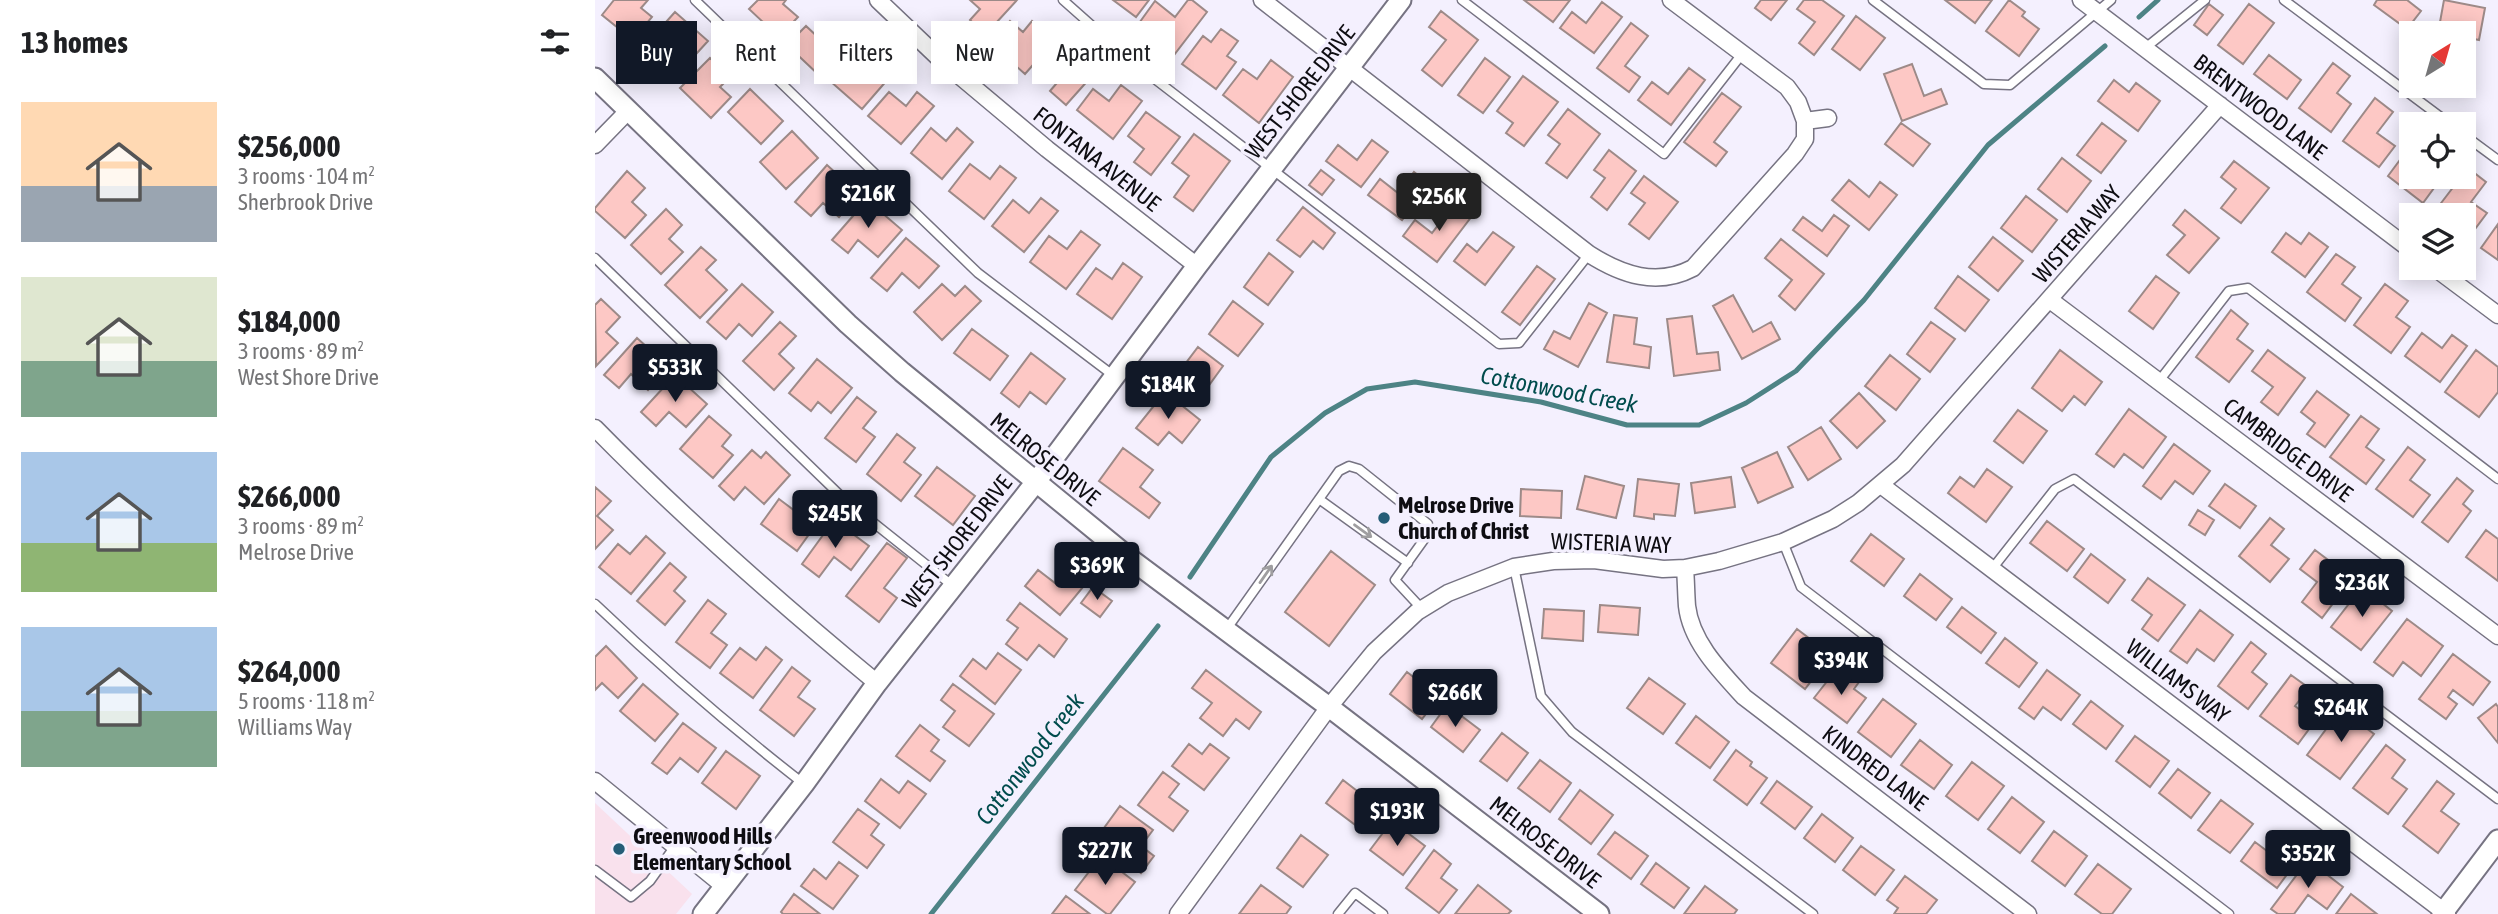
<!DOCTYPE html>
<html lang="en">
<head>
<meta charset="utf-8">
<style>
  body { margin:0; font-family:"Asap Condensed",sans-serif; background:#f2f2f2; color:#202124; height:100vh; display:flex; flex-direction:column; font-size:26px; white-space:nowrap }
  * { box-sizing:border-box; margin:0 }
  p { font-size:23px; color:#757577 }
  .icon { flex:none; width:38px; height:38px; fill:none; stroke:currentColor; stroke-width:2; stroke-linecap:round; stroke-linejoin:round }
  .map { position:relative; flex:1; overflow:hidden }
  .side { display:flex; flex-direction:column; background:#fff; width:595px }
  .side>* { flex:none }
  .top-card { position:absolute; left:21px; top:21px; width:665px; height:63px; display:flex; gap:14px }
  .needle { width:46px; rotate:37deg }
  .buttons { position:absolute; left:1804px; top:21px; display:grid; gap:14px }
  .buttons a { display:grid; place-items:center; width:77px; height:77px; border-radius:0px; background:#fff; box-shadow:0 4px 18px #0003; font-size:35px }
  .price { position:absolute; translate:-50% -60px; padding:0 16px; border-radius:7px; background:#111827; color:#fff; font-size:23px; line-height:46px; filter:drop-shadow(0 2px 4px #0008) }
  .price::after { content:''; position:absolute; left:50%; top:42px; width:21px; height:16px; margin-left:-10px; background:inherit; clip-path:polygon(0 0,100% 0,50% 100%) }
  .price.on { background:#222; color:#fff }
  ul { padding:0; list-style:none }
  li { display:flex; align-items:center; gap:21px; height:175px; padding:0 21px }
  li span { display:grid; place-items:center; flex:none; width:196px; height:140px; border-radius:0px; color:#555 }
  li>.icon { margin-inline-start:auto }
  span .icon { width:84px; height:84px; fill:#fffc; stroke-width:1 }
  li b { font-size:30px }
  h2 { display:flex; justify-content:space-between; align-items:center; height:84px; padding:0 21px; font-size:30px }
  .chip { padding:0 24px; border-radius:0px; background:#fff; box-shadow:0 4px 18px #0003; font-size:24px; line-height:63px }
  .chip.on { background:#111827; color:#fff }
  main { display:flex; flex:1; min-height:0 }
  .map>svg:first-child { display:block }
  .education { fill:#f9e1ed }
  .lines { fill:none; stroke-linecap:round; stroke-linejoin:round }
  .stream { stroke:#4d8385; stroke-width:5 }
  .building { fill:#fdc8c5; stroke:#9d8a88; stroke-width:2 }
  .service-casing { stroke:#767382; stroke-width:11 }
  .minor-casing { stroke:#767382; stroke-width:19 }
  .tertiary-casing { stroke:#767382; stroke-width:23 }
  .service { stroke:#fff; stroke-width:8 }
  .minor { stroke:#fff; stroke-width:16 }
  .tertiary { stroke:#fff; stroke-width:19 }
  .oneway { stroke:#9f9ea0 }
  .poi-dot { fill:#255d77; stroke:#f4f0fe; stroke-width:2.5 }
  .labels { text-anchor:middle; stroke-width:7; stroke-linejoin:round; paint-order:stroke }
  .street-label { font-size:23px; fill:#0e0d12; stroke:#f4f0fe }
  .poi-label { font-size:23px; font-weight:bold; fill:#0e0d12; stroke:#f4f0fe; text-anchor:start }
  .water-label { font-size:24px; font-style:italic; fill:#014c4d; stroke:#f4f0fe }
</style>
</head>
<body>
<main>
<section class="side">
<h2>13 homes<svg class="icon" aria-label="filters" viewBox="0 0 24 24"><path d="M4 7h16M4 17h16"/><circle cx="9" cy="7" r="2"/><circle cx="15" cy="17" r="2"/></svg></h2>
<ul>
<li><span style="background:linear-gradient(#ffd9b3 60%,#9aa5b1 0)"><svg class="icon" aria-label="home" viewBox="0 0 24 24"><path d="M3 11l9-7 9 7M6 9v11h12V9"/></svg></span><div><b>$256,000</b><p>3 rooms · 104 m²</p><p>Sherbrook Drive</p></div></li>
<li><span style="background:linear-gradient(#dfe7d0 60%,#7fa58c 0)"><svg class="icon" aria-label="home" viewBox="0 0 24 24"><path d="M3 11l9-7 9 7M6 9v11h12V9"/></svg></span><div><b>$184,000</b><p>3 rooms · 89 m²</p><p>West Shore Drive</p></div></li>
<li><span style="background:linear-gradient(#a9c7e8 65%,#8fb573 0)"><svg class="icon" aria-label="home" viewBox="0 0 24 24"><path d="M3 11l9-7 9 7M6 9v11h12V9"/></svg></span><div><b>$266,000</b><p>3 rooms · 89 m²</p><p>Melrose Drive</p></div></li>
<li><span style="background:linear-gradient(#a9c7e8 60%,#7fa58c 0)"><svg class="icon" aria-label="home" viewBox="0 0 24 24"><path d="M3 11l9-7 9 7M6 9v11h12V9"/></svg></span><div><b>$264,000</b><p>5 rooms · 118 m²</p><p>Williams Way</p></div></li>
</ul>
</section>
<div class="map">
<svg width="1903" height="914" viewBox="0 0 1903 914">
  <rect width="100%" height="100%" fill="#f4f0fe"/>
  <path class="education" d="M0 803 97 894 81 914H0Z"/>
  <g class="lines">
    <path class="stream" d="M1544 17 1563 0
      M595 577 676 457 730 413 772 389 820 382 946 402 1032 425H1104L1151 403 1201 371 1269 300 1393 145 1510 46
      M336 914 563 626"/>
  </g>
  <path class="building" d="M19 0H53L46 8 57 17 38 40 7 15Z
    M163 0H191L188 4 203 17 184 37 154 9Z
    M375 0H422L390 35 375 20 385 9Z
    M518 0H554L541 17Z
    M593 0H597L612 12 579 55 542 26 560 1 580 17Z
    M929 0H975L958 22Z
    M1166 0H1192L1176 20 1160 8Z
    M1209 0H1227L1249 16 1219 55 1204 43 1220 22 1202 9Z
    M1350 0H1397L1380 23Z
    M1414 0 1430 12 1427 16 1444 29 1424 56 1391 31Z
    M1782 0H1812L1826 11 1812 29 1779 5Z
    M1849 0 1890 8 1884 40 1869 37V33H1843Z
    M1007 2 1027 17 999 53 965 28 977 12 991 23Z
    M1614 4 1628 15 1612 35 1599 25Z
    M1654 4 1679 23 1648 64 1623 45Z
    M846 11 883 40 847 86 827 70 851 40 834 27Z
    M80 12 113 41 91 65 74 50 62 64 46 50Z
    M1261 16 1290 38 1265 70 1237 49Z
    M415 21 428 32 437 21 459 41 430 74 395 43Z
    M243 23 261 40 226 77 192 45 211 26 226 40Z
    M1036 23 1053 36 1030 66 1045 77 1034 92 1002 68Z
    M626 29 643 41 632 56 641 62 621 89 587 64 608 36 616 42Z
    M478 34 495 49 489 55 504 68 471 105 455 91 467 77 452 64Z
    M1674 55 1706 80 1692 99 1659 74Z
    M257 56 272 69 283 56 300 71 267 109 235 81Z
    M115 58 135 77 125 87 136 97 116 118 85 88Z
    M890 58 915 77 888 113 863 95Z
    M676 60 698 77 664 123 628 95 648 69 662 79Z
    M1738 63 1755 76 1742 93 1756 104 1736 132 1704 108Z
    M1317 64 1329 96 1346 89 1352 104 1307 121 1289 74Z
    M1094 68 1110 80 1076 125 1043 100 1057 82 1073 94Z
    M928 76 963 102 929 146 911 133 918 123 902 111Z
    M1519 80 1534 92 1541 83 1565 101 1543 131 1503 101Z
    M526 85 547 101 518 139 482 110 498 89 514 101Z
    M155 89 188 121 166 144 133 112Z
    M294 92 311 106 322 92 339 106 306 144 273 116Z
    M1127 93 1146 107 1119 142 1132 152 1121 166 1089 142Z
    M1780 98 1798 112 1782 133 1800 146 1784 167 1748 141Z
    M973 109 1005 134 972 178 951 163 965 144 953 135Z
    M551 112 585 137 556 175 539 162 549 149 533 136Z
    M1306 123 1335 144 1318 166 1290 144Z
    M1507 123 1531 141 1506 173 1482 155Z
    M336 128 351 141 362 128 378 142 347 179 316 153Z
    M197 131 223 158 191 189 165 162Z
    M599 134 635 161 598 211 579 197 594 176 577 163Z
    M777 140 793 152 766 187 731 161 743 145 762 160Z
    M1816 145V177H1847L1828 203 1793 176Z
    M1014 150 1041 171 1012 210 996 197 1010 178 999 170Z
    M1467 158 1496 181 1472 212 1443 189Z
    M1639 161 1674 188 1646 223 1626 208 1641 189 1626 177Z
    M375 164 395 179 405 166 421 178 389 219 354 191Z
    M232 165 264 194 244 217 228 203 216 216 200 202Z
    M1873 168 1891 182 1876 202 1892 213 1874 237 1869 233V215H1845L1840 211 1866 177H1869Z
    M726 170 739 180 727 195 714 185Z
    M32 171 50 188 37 202 51 215 30 238 0 211V208Z
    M819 172 835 184 807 220 773 195 785 179 803 193Z
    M1049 176 1083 202 1054 239 1034 224 1050 203 1036 193Z
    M1254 180 1274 197 1285 182 1302 195 1274 230 1237 200Z
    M1431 196 1462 220 1437 252 1406 228Z
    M446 198 463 211 429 252 397 226 418 200 434 213Z
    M272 200 307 230 283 257 263 240 253 253 237 240Z
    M860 203 877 216 842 262 808 236 820 220 837 233Z
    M708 207 740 233 728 249 718 241 705 257 682 240Z
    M71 209 87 225 74 239 88 252 66 274 36 245Z
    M1590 210 1624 238 1594 273 1572 255 1590 235 1578 225Z
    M1239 215 1254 226 1232 256 1198 230 1208 217 1227 231Z
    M1903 224V260L1886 248Z
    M486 231 505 245 471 289 435 262 454 236 472 249Z
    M898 232 919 247 890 285 859 261 872 244 882 252Z
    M1691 233 1706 244 1714 233 1733 247 1710 277 1677 252Z
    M1398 237 1428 261 1403 291 1374 267Z
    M311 238 344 266 324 288 307 273 292 291 276 278Z
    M1186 239 1229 274 1200 310 1184 296 1197 280 1170 258Z
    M106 247 121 260 111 270 132 290 105 318 70 285Z
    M674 253 698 272 673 305 649 287Z
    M1741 254 1760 267 1747 284 1766 298 1750 321 1712 292Z
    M528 263 547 277 517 319 482 294 501 268 517 279Z
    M942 266 960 279 925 325 907 312Z
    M1363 276 1394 300 1370 331 1340 308Z
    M1561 276 1584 293 1558 329 1534 311Z
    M147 284 178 312 157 336 144 324 131 339 112 322Z
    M347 284 360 296 370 286 386 301 347 340 319 312Z
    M1790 284 1813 301 1801 317 1815 327 1796 353 1759 325Z
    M1138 295 1158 332 1176 322 1185 339 1147 359 1118 306Z
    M6 299 25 317 11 332 23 343 1 366 0 305Z
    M638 301 668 324 643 356 614 334Z
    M994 303 1012 313 983 367 949 349 959 331 975 339Z
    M1636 310 1653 324 1642 339 1658 351 1634 382 1601 357Z
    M1019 315 1042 318 1039 344 1056 347 1054 368 1012 362Z
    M1097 316 1102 354 1123 352 1125 370 1079 376 1072 319Z
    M185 322 201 336 184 354 199 368 179 390 148 361Z
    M1336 322 1360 339 1335 372 1312 354Z
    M377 329 413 356 395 380 359 353Z
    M1827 333 1847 348 1857 335 1872 346 1845 382 1810 356Z
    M42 338 74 367 53 390 36 374 24 388 9 375Z
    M603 347 628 366 604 399 578 380Z
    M1465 350 1507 382 1490 405 1479 396 1467 411 1437 388Z
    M1673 350 1710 378 1683 415 1666 402 1678 387 1657 371Z
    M1881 350 1903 367V392L1884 417 1850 392Z
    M436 353 470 379 451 404 435 392 424 407 406 393Z
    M1295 355 1325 379 1301 410 1270 386Z
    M222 359 257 388 236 413 223 402 216 411 194 393Z
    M80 375 112 404 91 427 74 412 61 426 46 412Z
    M1722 391 1754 415 1730 447 1712 434 1720 423 1706 412Z
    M570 392 605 420 587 443 574 432 563 445 541 428Z
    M1264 393 1290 421 1262 448 1235 421Z
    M262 397 281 412 268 428 280 437 261 462 230 438Z
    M1534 409 1571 437 1548 468 1529 454 1519 467 1501 454Z
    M1423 410 1452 431 1428 463 1399 441Z
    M114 416 136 435 127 446 138 455 118 478 85 449Z
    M1766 416 1784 429 1771 447 1789 460 1771 484 1735 457Z
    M1226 427 1246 459 1213 480 1193 447Z
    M302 434 320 448 309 462 326 475 306 501 272 474Z
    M1579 444 1615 471 1598 494 1580 481 1566 499 1548 486Z
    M1813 447 1830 460 1815 480 1835 495 1818 517 1781 489Z
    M528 448 558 470 545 487 565 503 554 518 504 481Z
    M157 450 166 458 171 452 195 475 169 504 150 487 139 500 124 486Z
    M1182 452 1198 487 1163 503 1147 468Z
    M342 467 380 496 358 525 320 496Z
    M1392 469 1417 487 1391 522 1353 493 1365 477 1379 487Z
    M990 476 1029 486 1021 518 982 509Z
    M1136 477 1140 507 1100 513 1096 483Z
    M1862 478 1878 491 1868 504 1876 511 1853 542 1827 522Z
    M1043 479 1084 484 1080 516 1059 514V519L1039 516Z
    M1630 484 1661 506 1645 528 1614 506Z
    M0 487 16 501 2 516 18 530 0 549Z
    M926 489 967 491 966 518 925 516Z
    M184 499 220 526 202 551 166 524Z
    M1603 510 1619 520 1610 535 1594 525Z
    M1675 518 1689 529 1676 545 1694 559 1675 582 1644 556Z
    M239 520 274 546 256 570 239 557 224 577 207 564Z
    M1452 521 1489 549 1472 571 1435 543Z
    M1891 530 1903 539V581L1871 557Z
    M1276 534 1309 559 1289 586 1256 561Z
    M51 536 70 553 36 594 4 567 23 544 35 554Z
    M292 543 312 558 289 588 302 598 284 622 251 596Z
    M1720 550 1757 578 1727 618 1707 602 1722 582 1705 569Z
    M736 551 780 585 734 646 690 612Z
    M1496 554 1530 580 1513 603 1479 577Z
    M75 563 91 577 79 591 90 601 70 625 42 601Z
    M473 565 493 581 465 615 430 586 443 570 460 583Z
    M1325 574 1357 599 1341 620 1309 596Z
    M1553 578 1590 605 1563 641 1547 629 1557 615 1537 600Z
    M498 587 517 601 505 617 486 603Z
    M1767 587 1797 611 1766 650 1736 627Z
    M113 600 131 614 116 633 132 645 115 668 81 642Z
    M425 603 472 639 459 657 444 645 432 660 411 644 423 628 412 620Z
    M1005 605 1045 608 1043 635 1003 632Z
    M1367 607 1401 633 1386 653 1352 627Z
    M949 609 989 611 988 641 947 638Z
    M1605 610 1638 635 1619 661 1602 649 1592 663 1575 651Z
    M1812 619 1848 646 1826 676 1808 662 1798 676 1779 662Z
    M1202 629 1236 655 1210 689 1176 663Z
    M1410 638 1442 663 1424 687 1391 663Z
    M1656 642 1671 654 1657 672 1672 684 1653 709 1623 686Z
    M11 646 42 678 23 698 7 683 0 690V657Z
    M171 647 187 660 158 698 125 673 145 648 161 660Z
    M403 653 426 670 400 704 365 676 378 659 391 669Z
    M1858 654 1895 682 1878 705 1858 690 1853 697 1862 704 1851 719 1824 699Z
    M197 667 215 681 203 697 220 709 199 736 165 710Z
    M611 670 666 712 654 729 641 719 628 736 605 718 617 703 597 688Z
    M1452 670 1485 695 1466 720 1448 707 1439 719 1424 708Z
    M812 672 844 697 827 719 795 694Z
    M1253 674 1264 682 1259 689 1271 698 1252 723 1219 698 1237 675 1247 682Z
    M1696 675 1714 688 1700 706 1720 721 1703 744 1665 716Z
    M1054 678 1090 704 1068 734 1032 708Z
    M48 684 83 714 60 741 25 711Z
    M358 684 399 714 374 746 348 727 360 711 346 700Z
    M1288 699 1321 724 1296 757 1263 732Z
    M1496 701 1528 726 1511 749 1478 724Z
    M1901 704 1903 707V743L1883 718Z
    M852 705 885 730 868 752 836 727Z
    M1746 709 1779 734 1745 779 1712 755Z
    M1101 716 1134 742 1115 768 1081 743Z
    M88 723 121 748 103 772 85 758 72 774 57 763Z
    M325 725 344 740 336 751 350 761 335 781 301 756Z
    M907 733 933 753 912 781 885 761Z
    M1540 736 1574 761 1555 787 1521 761Z
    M1325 740 1357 765 1339 789 1306 765Z
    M594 744 607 754 615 744 634 758 609 790 577 766Z
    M1791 745 1810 760 1797 778 1812 789 1793 814 1758 788Z
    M1141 750 1157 762 1155 766 1172 778 1152 805 1119 780Z
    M131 751 165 776 141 809 107 783Z
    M945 760 976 783 955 812 923 788Z
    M1377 762 1409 786 1383 820 1351 796Z
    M1583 769 1615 793 1596 818 1564 793Z
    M568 772 584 784 574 797 593 811 578 831 543 805Z
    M286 779 304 793 313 781 331 794 305 828 270 801Z
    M748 780 784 808 767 830 731 803Z
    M1182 781 1217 807 1200 829 1166 803Z
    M1842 781 1859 794 1846 811 1864 824 1843 853 1808 826Z
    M985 790 1018 815 996 844 964 819Z
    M1417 797 1449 822 1425 853 1393 829Z
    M1626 800 1658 824 1635 853 1603 830Z
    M525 806 558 830 546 846 559 856 546 873 501 839Z
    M263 809 284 824 276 835 289 845 272 868 238 842Z
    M1227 814 1258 838 1240 862 1209 838Z
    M797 821 830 846 808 875 775 850Z
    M1459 831 1492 856 1470 886 1437 861Z
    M1020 832 1053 856 1036 879 1003 854Z
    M706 835 733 855 708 887 682 868Z
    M1660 842 1676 854 1686 842 1705 857 1682 888 1646 861Z
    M1266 846 1299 870 1280 895 1248 870Z
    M839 850 856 864 846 878 862 890 844 913 811 888Z
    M510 859 540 882 515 914H512L480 890 497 868 501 871Z
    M1713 860 1748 887 1732 909 1713 895 1699 914H1683L1676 909Z
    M244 862 263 876 238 909 206 886 219 869 231 879Z
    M1061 863 1094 888 1079 908 1046 884Z
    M1503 864 1536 889 1517 914H1507L1480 894Z
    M1310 876 1342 900 1331 914H1299L1303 908 1292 900Z
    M666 885 696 907 691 914H644Z
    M883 885 916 911 913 914H860Z
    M1110 886 1142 910 1139 914H1089Z
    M199 894 225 914H188L186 912Z
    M1756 894 1782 914H1741Z
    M471 896 495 914H457Z"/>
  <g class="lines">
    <defs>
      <path id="service" d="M100 0 383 273 519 376
        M468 0 539 63 904 344 924 343 994 254
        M867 0 1069 154 1147 54
        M1278 0 1389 84 1415 85 1516 0
        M1689 0 1855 124
        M1549 49 1610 0
        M1869 135 1903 160
        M0 258 250 500 358 586
        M1564 381 1634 291 1653 288 1903 479
        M724 499 813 563
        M1188 542 1206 587 1634 914
        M919 567 946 696 977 732 1218 914
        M1397 569 1460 489 1479 479 1903 799
        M0 604C67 668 136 727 209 784
        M631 630 744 471 754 466 764 469 833 524V534L800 580 827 609
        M0 870 36 897 55 881 80 846
        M743 914 760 893 788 914"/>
      <path id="minor" d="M283 0 347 61 452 149 602 266
        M667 0 994 254C1027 275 1062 287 1098 268L1200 154 1210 139V121L1233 118
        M1076 0 1192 87 1203 102 1210 121
        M1486 0 1816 250
        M0 145 34 110
        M1840 268 1903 315
        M1455 300 1903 636
        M0 428C89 519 184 602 282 683
        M1286 485 1852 914
        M1090 568C1091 580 1091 593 1092 606 1096 642 1126 672 1149 697L1433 914
        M0 781 129 886
        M583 914 734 707 779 652 822 612 853 593 919 567 958 561 999 560 1068 569 1090 568 1124 561 1188 542 1238 519 1263 503 1308 465 1625 105"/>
      <path id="tertiary" d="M0 78 253 324 307 372 538 561 734 707 1004 914
        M108 914 209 784 282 683 440 483 602 266 806 0
        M1847 914 1903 840"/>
    </defs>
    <use href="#service" class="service-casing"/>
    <use href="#minor" class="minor-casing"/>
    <use href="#tertiary" class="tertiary-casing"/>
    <use href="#service" class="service"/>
    <use href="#minor" class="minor"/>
    <use href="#tertiary" class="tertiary"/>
  </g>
  <defs><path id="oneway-shaft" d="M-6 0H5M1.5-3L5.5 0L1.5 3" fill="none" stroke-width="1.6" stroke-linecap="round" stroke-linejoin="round" transform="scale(1.75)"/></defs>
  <g class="oneway">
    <use href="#oneway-shaft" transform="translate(768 531) rotate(36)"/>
    <use href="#oneway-shaft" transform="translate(671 574) rotate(-55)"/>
  </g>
  <g class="poi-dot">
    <circle cx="789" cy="518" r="7"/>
    <circle cx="24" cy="849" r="7"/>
  </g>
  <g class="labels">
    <g class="street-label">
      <text transform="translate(705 92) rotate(-52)" y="8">WEST SHORE DRIVE</text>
      <text transform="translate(1665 107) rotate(37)" y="8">BRENTWOOD LANE</text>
      <text transform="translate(502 159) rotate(38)" y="8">FONTANA AVENUE</text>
      <text transform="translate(1482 234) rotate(-49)" y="8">WISTERIA WAY</text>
      <text transform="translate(1693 450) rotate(37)" y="8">CAMBRIDGE DRIVE</text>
      <text transform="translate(450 459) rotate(39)" y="8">MELROSE DRIVE</text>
      <text transform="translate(362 542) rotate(-52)" y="8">WEST SHORE DRIVE</text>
      <text transform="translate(1016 543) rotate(2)" y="8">WISTERIA WAY</text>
      <text transform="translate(1583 681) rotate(37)" y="8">WILLIAMS WAY</text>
      <text transform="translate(1280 768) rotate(37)" y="8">KINDRED LANE</text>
      <text transform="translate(950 842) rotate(38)" y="8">MELROSE DRIVE</text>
    </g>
    <g class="poi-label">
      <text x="803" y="513">Melrose Drive<tspan x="803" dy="26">Church of Christ</tspan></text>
      <text x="38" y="844">Greenwood Hills<tspan x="38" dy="26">Elementary School</tspan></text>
    </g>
    <g class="water-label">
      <text transform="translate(964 390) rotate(11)" y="8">Cottonwood Creek</text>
      <text transform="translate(435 759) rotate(-52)" y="8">Cottonwood Creek</text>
    </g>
  </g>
</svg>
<div class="buttons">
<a><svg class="needle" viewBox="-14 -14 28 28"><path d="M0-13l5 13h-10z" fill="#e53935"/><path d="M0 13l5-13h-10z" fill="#757577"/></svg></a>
<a><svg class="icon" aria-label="locate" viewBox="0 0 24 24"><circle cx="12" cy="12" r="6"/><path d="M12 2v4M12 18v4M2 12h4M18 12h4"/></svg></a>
<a><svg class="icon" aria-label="layers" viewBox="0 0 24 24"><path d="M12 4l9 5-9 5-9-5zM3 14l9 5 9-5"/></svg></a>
</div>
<b class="price" style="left:273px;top:230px">$216K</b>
<b class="price on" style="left:844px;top:233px">$256K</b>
<b class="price" style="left:80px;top:404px">$533K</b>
<b class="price" style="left:573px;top:421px">$184K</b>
<b class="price" style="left:240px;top:550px">$245K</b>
<b class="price" style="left:502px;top:602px">$369K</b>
<b class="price" style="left:1767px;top:619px">$236K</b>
<b class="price" style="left:1246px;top:697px">$394K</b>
<b class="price" style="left:860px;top:729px">$266K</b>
<b class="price" style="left:1746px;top:744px">$264K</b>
<b class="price" style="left:802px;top:848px">$193K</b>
<b class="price" style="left:510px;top:887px">$227K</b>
<b class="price" style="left:1713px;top:890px">$352K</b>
<div class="top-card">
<a class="chip on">Buy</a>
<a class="chip">Rent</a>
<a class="chip">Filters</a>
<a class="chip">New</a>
<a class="chip">Apartment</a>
</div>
</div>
</main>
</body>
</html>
